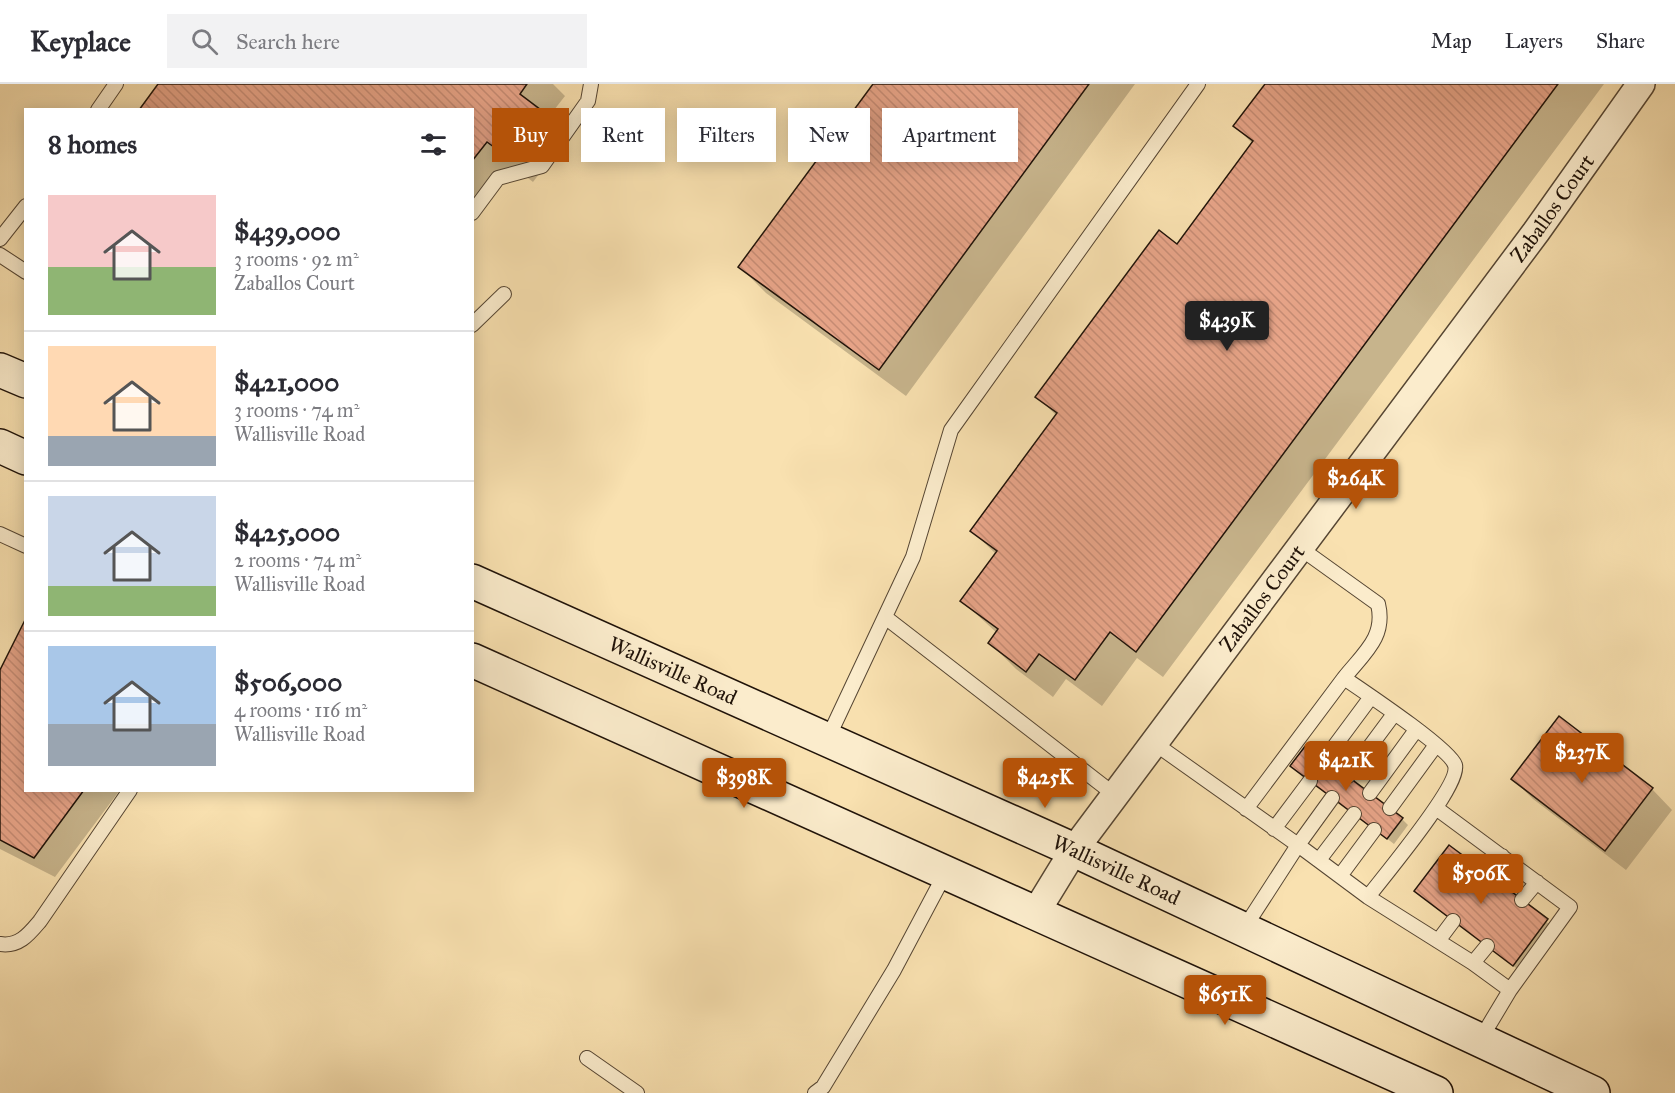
<!DOCTYPE html>
<html lang="en">
<head>
<meta charset="utf-8">
<style>
  body { margin:0; font-family:"IM FELL Great Primer",serif; background:#f2f2f3; color:#2b2b33; height:100vh; display:flex; flex-direction:column; font-size:22px; white-space:nowrap }
  * { box-sizing:border-box; margin:0 }
  p { font-size:20px; color:#7c7c81 }
  .icon { flex:none; width:33px; height:33px; fill:none; stroke:currentColor; stroke-width:2; stroke-linecap:round; stroke-linejoin:round }
  .map { position:relative; flex:1; overflow:hidden }
  .sheet { position:absolute; left:24px; top:24px; width:450px; height:684px; display:flex; flex-direction:column; background:#fff; border-radius:0px; box-shadow:0 3px 15px #0003 }
  .sheet>* { flex:none }
  .guide { position:absolute; left:492px; top:24px; width:570px; height:54px; display:flex; gap:12px }
  .price { position:absolute; translate:-50% -51px; padding:0 14px; border-radius:6px; background:#b45309; color:#fff; font-size:20px; line-height:39px; filter:drop-shadow(0 2px 3px #0008) }
  .price::after { content:''; position:absolute; left:50%; top:36px; width:18px; height:14px; margin-left:-9px; background:inherit; clip-path:polygon(0 0,100% 0,50% 100%) }
  .price.current { background:#222; color:#fff }
  ul { padding:0; list-style:none }
  li { display:flex; align-items:center; gap:18px; height:150px; padding:0 24px }
  li+li { border-top:2px solid #e1e1e2 }
  li span { display:grid; place-items:center; flex:none; width:168px; height:120px; border-radius:0px; color:#555 }
  li>.icon { margin-inline-start:auto }
  span .icon { width:72px; height:72px; fill:#fffc; stroke-width:1 }
  li b { font-size:26px }
  h2 { display:flex; justify-content:space-between; align-items:center; height:72px; padding:0 24px; font-size:26px }
  .chip { padding:0 21px; border-radius:0px; background:#fff; box-shadow:0 3px 15px #0003; font-size:21px; line-height:54px }
  .chip.current { background:#b45309; color:#fff }
  header { display:flex; align-items:center; gap:36px; box-sizing:border-box; height:84px; padding:0 30px; background:#fff; border-bottom:2px solid #e1e1e2 }
  header strong { font-size:28px }
  nav { display:flex; gap:33px; margin-inline-start:auto; font-size:21px }
  .search { width:420px; height:54px; background:#f2f2f3; display:flex; align-items:center; gap:15px; box-sizing:border-box; padding:0 21px; border-radius:0px; color:#7c7c81; font-size:22px }
  .map>svg:first-child { display:block }
  .shadow { fill:#0003 }
  .building { fill:url(#building-back-hatch); stroke:#201309; stroke-width:1.5 }
  .lines { fill:none; stroke-linecap:round; stroke-linejoin:round }
  .service-casing { stroke:#564633; stroke-width:16 }
  .minor-casing { stroke:#564633; stroke-width:30 }
  .secondary-casing { stroke:#201309; stroke-width:36 }
  .service { stroke:#fbeccc; stroke-width:14 }
  .minor { stroke:#fbeccc; stroke-width:27 }
  .secondary { stroke:#fbeccc; stroke-width:33 }
  .labels { text-anchor:middle; stroke-width:4.5; stroke-linejoin:round; paint-order:stroke }
  .street-label { font-size:21px; fill:#201309; stroke:#fbeccc }
</style>
</head>
<body>
<header>
<strong>Keyplace</strong>
<div class="search"><svg class="icon" aria-label="search" viewBox="0 0 24 24"><circle cx="10" cy="10" r="6"/><path d="M15 15l6 6"/></svg>Search here</div>
<nav><a>Map</a><a>Layers</a><a>Share</a></nav>
</header>
<div class="map">
<svg width="1675" height="1009" viewBox="0 0 1675 1009">
  <defs>
    <pattern id="building-back-hatch" width="6" height="6" patternUnits="userSpaceOnUse" patternTransform="scale(1.5)"><rect width="6" height="6" fill="#e7a488"/><path d="M-1 5l2 2M0 0l6 6M5-1l2 2" fill="none" stroke="#c68c74"/></pattern>
  </defs>
  <rect width="100%" height="100%" fill="#f9e1b0"/>
  <filter id="stains"><feTurbulence type="fractalNoise" baseFrequency=".00333" numOctaves="4"/><feColorMatrix values="0 0 0 0 .2 0 0 0 0 .09 0 0 0 0 .02 0 0 0 .5 -.17"/></filter>
  <radialGradient id="worn" r=".72"><stop offset=".6" stop-color="#630" stop-opacity="0"/><stop offset="1" stop-color="#630" stop-opacity=".3"/></radialGradient>
  <path class="shadow" d="M160 0H553L565 12 547 35 566 54 533 98 514 83 472 138V26Z
    M874 0H1135L906 312 766 209 740 183Z
    M1267 0H1604L1163 593 1137 574 1102 622 1066 595 1053 613 1016 585 990 559 997 549 962 517 997 471 972 447 1057 332 1037 313 1177 162 1253 60 1235 42Z
    M0 589 26 706H120L55 793 0 765Z
    M1292 682 1402 735 1408 741 1394 760Z
    M1513 695 1652 705 1672 726 1626 786 1533 715Z
    M1449 763 1553 843 1520 887 1422 813Z"/>
  <path class="building" d="M158 0H527L520 10 541 26 506 72 487 58 472 77V26H139Z
    M873 0H1089L879 286 738 183Z
    M1265 0H1558L1136 568 1110 548 1075 596 1039 570 1026 588 988 559 998 545 960 517 997 467 970 447 1057 329 1035 313 1159 146 1177 160 1253 57 1233 42Z
    M26 534V706H84L34 774 0 756V586Z
    M1559 632 1653 704 1605 767 1511 695Z
    M1306 661 1403 734 1387 755 1290 682Z
    M1449 761 1548 835 1513 882 1414 807Z"/>
  <g class="lines">
    <defs>
      <path id="service" d="M98 26 116 0
        M472 129 498 94 542 82 588 17 591 0
        M0 155 26 122
        M0 171 26 188
        M472 241 504 210
        M0 450 26 462
        M1300 464 1378 520C1386 553 1364 569 1344 594 1363 607 1450 665 1455 681 1461 701 1383 793 1368 813L1473 879 1510 906 1480 956
        M885 533 1115 711
        M827 656 913 473 951 346 1198 0
        M1154 659 1298 761 1332 714
        M1325 675 1371 613
        M1348 692 1394 630
        M1370 709 1416 646
        M1390 724 1436 661
        M1436 724 1570 823 1510 906
        M1246 725 1344 594
        M1274 745 1310 697
        M1319 776 1354 730
        M1488 791 1502 772
        M1340 792 1374 746
        M1522 816 1537 798
        M1243 846 1298 761 1368 813
        M1438 857 1453 837
        M0 860C19 863 29 850 40 837L130 706
        M1473 879 1487 862
        M587 974 637 1009
        M815 1009 823 1003 894 886 946 788"/>
      <g id="minor">
        <path id="s1" d="M1036 828 1074 766 1536 148 1641 0"/>
      </g>
      <g id="secondary">
        <path d="M0 286 26 297"/>
        <path d="M0 362 26 374"/>
        <path id="s2" d="M472 497 1074 766 1593 1009"/>
        <path d="M472 576 1436 1009"/>
      </g>
    </defs>
    <use href="#service" class="service-casing"/>
    <use href="#minor" class="minor-casing"/>
    <use href="#secondary" class="secondary-casing"/>
    <use href="#service" class="service"/>
    <use href="#minor" class="minor"/>
    <use href="#secondary" class="secondary"/>
  </g>
  <g class="labels">
    <g class="street-label">
      <text dy="7" stroke="none"><textPath href="#s1" startOffset="873">Zaballos Court</textPath></text>
      <text dy="7" stroke="none"><textPath href="#s1" startOffset="387">Zaballos Court</textPath></text>
      <text dy="7" stroke="none"><textPath href="#s2" startOffset="220">Wallisville Road</textPath></text>
      <text dy="7" stroke="none"><textPath href="#s2" startOffset="706">Wallisville Road</textPath></text>
    </g>
  </g>
  <rect width="100%" height="100%" filter="url(#stains)"/>
  <rect width="100%" height="100%" fill="url(#worn)"/>
</svg>
<b class="price current" style="left:1227px;top:268px">$439K</b>
<b class="price" style="left:1356px;top:426px">$264K</b>
<b class="price" style="left:1582px;top:700px">$237K</b>
<b class="price" style="left:1346px;top:708px">$421K</b>
<b class="price" style="left:744px;top:725px">$398K</b>
<b class="price" style="left:1045px;top:725px">$425K</b>
<b class="price" style="left:1481px;top:821px">$506K</b>
<b class="price" style="left:1225px;top:942px">$651K</b>
<div class="guide">
<a class="chip current">Buy</a>
<a class="chip">Rent</a>
<a class="chip">Filters</a>
<a class="chip">New</a>
<a class="chip">Apartment</a>
</div>
<section class="sheet">
<h2>8 homes<svg class="icon" aria-label="filters" viewBox="0 0 24 24"><path d="M4 7h16M4 17h16"/><circle cx="9" cy="7" r="2"/><circle cx="15" cy="17" r="2"/></svg></h2>
<ul>
<li><span style="background:linear-gradient(#f6c9c9 60%,#8fb573 0)"><svg class="icon" aria-label="home" viewBox="0 0 24 24"><path d="M3 11l9-7 9 7M6 9v11h12V9"/></svg></span><div><b>$439,000</b><p>3 rooms · 92 m²</p><p>Zaballos Court</p></div></li>
<li><span style="background:linear-gradient(#ffd9b3 75%,#9aa5b1 0)"><svg class="icon" aria-label="home" viewBox="0 0 24 24"><path d="M3 11l9-7 9 7M6 9v11h12V9"/></svg></span><div><b>$421,000</b><p>3 rooms · 74 m²</p><p>Wallisville Road</p></div></li>
<li><span style="background:linear-gradient(#c9d6e8 75%,#8fb573 0)"><svg class="icon" aria-label="home" viewBox="0 0 24 24"><path d="M3 11l9-7 9 7M6 9v11h12V9"/></svg></span><div><b>$425,000</b><p>2 rooms · 74 m²</p><p>Wallisville Road</p></div></li>
<li><span style="background:linear-gradient(#a9c7e8 65%,#9aa5b1 0)"><svg class="icon" aria-label="home" viewBox="0 0 24 24"><path d="M3 11l9-7 9 7M6 9v11h12V9"/></svg></span><div><b>$506,000</b><p>4 rooms · 116 m²</p><p>Wallisville Road</p></div></li>
</ul>
</section>
</div>
</body>
</html>
